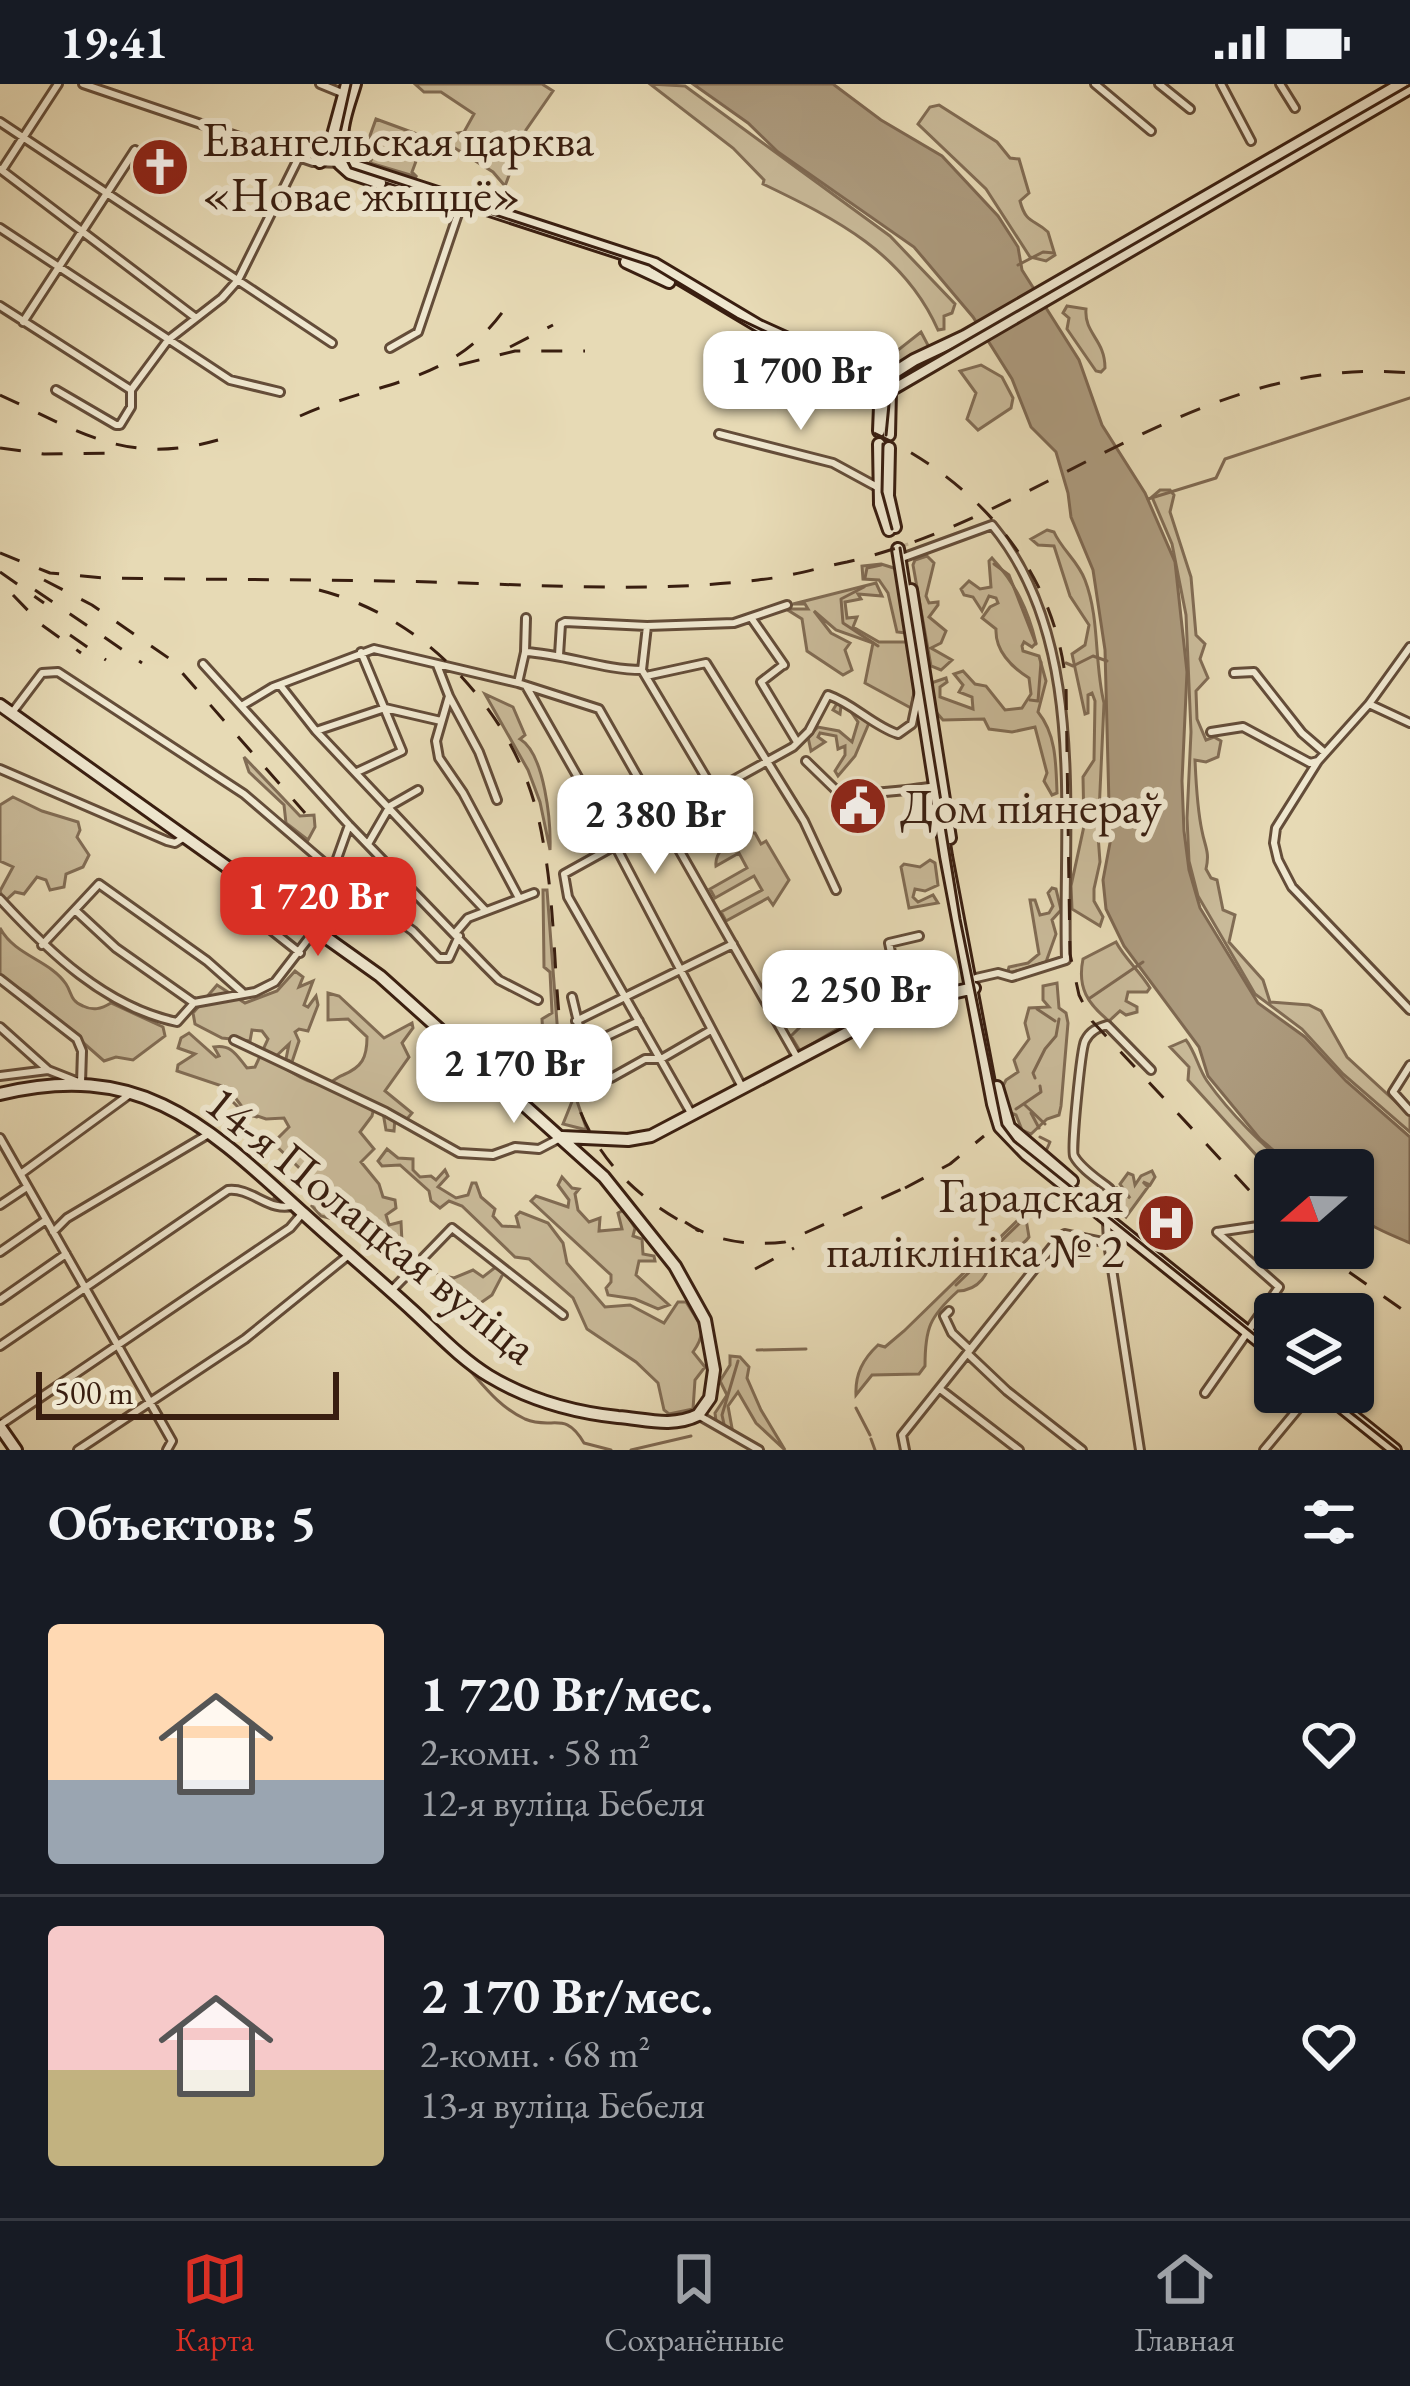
<!DOCTYPE html>
<html lang="ru">
<head>
<meta charset="utf-8">
<style>
  body { margin:0; font-family:"EB Garamond",serif; background:#242831; color:#f1f3f6; height:100vh; display:flex; flex-direction:column; font-size:45px; white-space:nowrap }
  * { box-sizing:border-box; margin:0 }
  p { font-size:39px; color:#9ea1a6 }
  .icon { flex:none; width:66px; height:66px; fill:none; stroke:currentColor; stroke-width:2; stroke-linecap:round; stroke-linejoin:round }
  .map { position:relative; height:1366px; overflow:hidden }
  .panel { display:flex; flex-direction:column; background:#171b24; flex:1 }
  .panel>* { flex:none }
  .needle { width:78px; rotate:250deg }
  .buttons { position:absolute; left:1254px; top:1065px; display:grid; gap:24px }
  .buttons a { display:grid; place-items:center; width:120px; height:120px; border-radius:12px; background:#171b24; box-shadow:0 3px 9px #0004; font-size:60px }
  .scale { position:absolute; left:36px; bottom:30px; width:303px; box-sizing:border-box; padding-left:12px; border:6px solid #391e10; border-top:0; font-size:33px; line-height:42px; white-space:nowrap; color:#391e10; -webkit-text-stroke:9px #efe7cf; paint-order:stroke }
  .price { position:absolute; translate:-50% -102px; padding:0 27px; border-radius:24px; background:#fff; color:#222; font-size:39px; line-height:78px; filter:drop-shadow(0 3px 6px #0008) }
  .price::after { content:''; position:absolute; left:50%; top:72px; width:36px; height:27px; margin-left:-18px; background:inherit; clip-path:polygon(0 0,100% 0,50% 100%) }
  .price.active { background:#d93025; color:#fff }
  ul { padding:0; list-style:none }
  li { display:flex; align-items:center; gap:36px; height:300px; padding:0 48px }
  li+li { border-top:3px solid #363941 }
  li span { display:grid; place-items:center; flex:none; width:336px; height:240px; border-radius:12px; color:#555 }
  li>.icon { margin-inline-start:auto }
  span .icon { width:144px; height:144px; fill:#fffc; stroke-width:1 }
  li b { font-size:51px }
  h2 { display:flex; justify-content:space-between; align-items:center; height:144px; padding:0 48px; font-size:51px }
  .status { display:flex; justify-content:space-between; align-items:center; height:84px; padding:0 60px; background:#171b24; direction:ltr }
  .status svg { height:33px; fill:currentColor }
  .tab-bar { display:flex; justify-content:space-around; align-items:center; height:168px; border-top:3px solid #363941; background:#171b24; font-size:33px; color:#9ea1a6 }
  .tab-bar a { display:grid; justify-items:center; gap:6px }
  .tab-bar .active { color:#d93025 }
  .map>svg:first-child { display:block }
  .green { fill:#c9ba99; stroke:#816c54; stroke-width:3 }
  .water { fill:#ac9a7d; stroke:#7e6851; stroke-width:3 }
  .lines { fill:none; stroke-linecap:round; stroke-linejoin:round }
  .stream { stroke:#7e6851; stroke-width:3 }
  .secondary-tunnel { stroke:#c4b494; stroke-width:10; stroke-dasharray:10 5; stroke-linecap:butt }
  .street-casing { stroke:#644d39; stroke-width:12 }
  .secondary-casing { stroke:#391e10; stroke-width:16 }
  .street { stroke:#efe7cf; stroke-width:6 }
  .secondary { stroke:#efe7cf; stroke-width:10 }
  .tram { stroke:#391e10; stroke-width:3 }
  .rail { stroke:#391e10; stroke-width:3; stroke-dasharray:21 21; stroke-linecap:butt }
  .labels { text-anchor:middle; stroke-width:12; stroke-linejoin:round; paint-order:stroke }
  .poi-label { font-size:48px; fill:#391e10; stroke:#efe7cf; text-anchor:start }
  .street-label { font-size:48px; fill:#391e10; stroke:#efe7cf }
</style>
</head>
<body>
<div class="status"><b>19:41</b><svg viewBox="0 0 49 12"><path d="M0 12V9h3v3zM5 12V6h3v6zM10 12V3h3v9zM15 12V0h3v12zM26 1h20v11H26zM47 4h2v5h-2z"/></svg></div>
<div class="map">
<svg width="1410" height="1366" viewBox="0 0 1410 1366">
  <rect width="100%" height="100%" fill="#e7dab5"/>
  <filter id="stains"><feTurbulence type="fractalNoise" baseFrequency=".00167" numOctaves="4"/><feColorMatrix values="0 0 0 0 .2 0 0 0 0 .09 0 0 0 0 .02 0 0 0 .5 -.17"/></filter>
  <radialGradient id="worn" r=".72"><stop offset=".6" stop-color="#630" stop-opacity="0"/><stop offset="1" stop-color="#630" stop-opacity=".3"/></radialGradient>
  <path class="green" d="M415 0H542L553 7 526 46 505 102 493 88 445 58 446 51 464 48 474 30 441 8H424Z
    M650 0 685 2 890 152 955 220 952 229 944 232V245L938 246C904 169 836 135 763 100L764 96 733 64Z
    M939 21 997 58 1010 74 1019 75 1029 109 1020 117C1026 140 1034 135 1048 148L1055 171 1046 177 1030 173 986 105 918 40 930 23Z
    M376 35 425 53 412 88 417 93 370 79 372 74 363 71Z
    M1067 222 1086 225C1084 250 1105 255 1105 284L1101 288 1096 287 1067 245 1069 234 1063 229Z
    M921 248 930 265 881 288 835 271 840 269 868 278 873 266 878 273 897 267Z
    M981 281 1002 293 1013 314 1011 324 978 346 967 335 976 309 960 287Z
    M1160 406H1170L1174 411 1170 428 1191 493 1196 551 1205 560 1200 575 1208 594 1196 607 1197 635 1206 656 1214 653 1221 657 1218 673 1206 678 1195 676C1196 698 1197 724 1202 747 1205 763 1210 768 1206 785L1211 794 1217 796 1223 826 1235 831 1229 858 1263 896 1270 918 1309 921 1321 927 1347 973 1410 1031V1048L1343 990 1302 945 1255 910 1198 812 1189 777 1187 734 1191 648 1186 531 1172 460 1152 413Z
    M1047 446 1054 448C1062 466 1078 477 1085 496 1100 535 1094 578 1104 619L1098 751 1100 778 1094 805V817L1103 833 1100 842 1072 825 1071 802 1084 742 1083 693 1094 676 1095 617 1092 609 1088 611V629L1085 630 1072 570 1085 561 1089 541 1070 512 1054 462 1038 461 1031 455Z
    M927 472 934 479 926 512 929 519 938 518V521L929 533 946 547 941 559 931 564 952 576 941 586 931 582 913 481 915 476Z
    M992 474C1015 499 1028 525 1036 559L1032 563 1024 558 1022 562 1023 567 1039 572 1046 597 1038 628C1056 650 1056 679 1057 709L1052 711 1044 697 1047 689 1035 643 1012 648 989 645 984 635 943 636 936 628 931 599 946 594 947 598 940 603V613L973 625 972 613 959 608 963 601 954 590 963 587 975 600 986 602 1005 626 1022 624 1031 610 1029 594C1011 583 995 566 996 545L982 534 990 523 998 519 996 514 989 512 982 527 973 513 964 511 961 505 969 497 980 505 991 503 989 477Z
    M881 480 897 485 906 549 897 548 888 509 879 496 863 495 862 482Z
    M876 499 882 512 858 510 861 515 845 518 847 534 857 533 853 543 879 558H907L915 604 911 624 865 599 873 559 836 546 814 527 831 549 850 559 845 566 852 586 843 591 807 567 802 535 786 525H808L805 520H793Z
    M485 610 513 623 525 651 520 655C545 670 551 739 550 766L540 718 528 686Z
    M839 616 868 634 869 639 855 672 838 692 835 687 845 671V662L838 665 836 652 820 649 818 653 825 658 811 667 808 653 818 643 839 647 852 658 858 638 847 622H841L840 630 833 626Z
    M244 673 300 732 314 731 315 743 308 756 286 739 284 721 249 688Z
    M13 713 42 727 78 738 80 746 77 753 89 771 83 783 66 790 64 803 50 806 46 796 37 793 24 810 15 808 4 818 0 807 13 783 0 777V721Z
    M749 749H755L761 760 766 757 789 796 773 821 768 814 726 837 721 828 762 806 754 792 715 814 710 805 747 784 739 769 716 782C714 763 735 758 749 749Z
    M930 776 935 779 938 801 925 807 915 805 913 813 918 818 933 811 938 819 909 824 901 783 904 780 920 783Z
    M1052 804 1056 805 1061 826 1052 836 1056 850 1046 878 1007 890 1009 883 1028 879 1039 870 1030 816H1035L1040 831 1049 829 1053 822 1048 809Z
    M543 806H547L559 965 587 1046 563 1040 573 1015 568 1004 558 1002 553 985 547 979 553 977 548 952H543L542 935 552 929 550 888 544 883Z
    M0 844C15 872 50 876 66 900 72 909 70 917 83 922 93 927 101 925 111 919L163 943 165 952 133 976 116 973 104 977 28 910 0 894Z
    M1116 858C1125 875 1139 886 1150 904L1147 908H1128L1126 917 1137 923V928L1126 931 1120 927 1109 937C1088 920 1077 904 1083 875Z
    M295 887 303 893 299 903 313 897 304 921 308 923 316 912 318 921 308 947 299 945 295 948 299 957 292 978 286 975 289 960 272 976C283 983 310 1002 325 1000 332 999 337 993 343 991 362 983 367 974 367 953L348 935 328 936V909L339 912 384 954 412 939 413 944 402 959 409 973 385 1007 412 1029 407 1035 395 1034 394 1047 386 1046 382 1023 375 1019 372 1032 360 1048 374 1065 361 1078 379 1100 383 1113 395 1116 396 1124 386 1131 389 1141 401 1138 402 1158H395L373 1135 365 1137 349 1128 347 1117 338 1120 329 1134 321 1132 312 1122 321 1112 323 1096 311 1095 273 1059 289 1043 284 1034 266 1035 246 1028 228 1004 177 987 178 981 195 970 178 964 181 954 189 949 216 973 219 972 214 963C232 960 237 972 247 984L255 983 268 955 262 947 252 946 250 957 222 954 195 940 193 929 217 901 245 919 277 907Z
    M1057 899 1059 924 1066 929 1068 939 1061 1022 1059 1031 1047 1035 1031 1050 1022 1046 1016 1031 1011 1029 1002 1004 1006 996 1018 988 1014 976 1029 955 1025 939 1029 924 1049 923 1043 916V902Z
    M802 915 811 939 830 927 839 944 800 967 791 952 800 943 801 930 790 922Z
    M1186 956C1196 969 1198 984 1207 997 1232 1032 1261 1059 1292 1086L1275 1089 1268 1084 1188 996 1189 983 1170 963Z
    M387 1065 398 1074 413 1075V1086L420 1093 431 1092 436 1096 445 1086 448 1092 438 1103 456 1114 468 1111 472 1099H476L481 1113 495 1125 493 1132 502 1142 519 1143 516 1132 520 1128 548 1139 563 1159 567 1179 605 1223 630 1221 664 1239 678 1218H686C701 1241 708 1247 693 1268L705 1283 695 1296 693 1325 669 1330 664 1326 658 1299 636 1278 587 1245 573 1214 529 1175 515 1173 462 1122 449 1117 440 1124 431 1117 429 1107 400 1081 382 1082 378 1077Z
    M1152 1087 1155 1093 1150 1101 1143 1098 1148 1103 1126 1133 1105 1116 1117 1104 1130 1114 1120 1100 1128 1089 1133 1091 1135 1101 1141 1092Z
    M562 1093 572 1104 579 1105 575 1110 578 1126 589 1138 600 1134 599 1147 622 1145 618 1129 624 1126 635 1144 633 1152 642 1155 643 1170 654 1172 655 1177H639L636 1191 669 1221 658 1225 635 1215 608 1211 606 1204 611 1198V1191L531 1117 536 1112 568 1123 569 1116 558 1101Z
    M1021 1133 1026 1135 1029 1153C1018 1168 1005 1164 993 1171 988 1190 980 1206 958 1207 929 1233 925 1245 925 1282L919 1290 872 1291 856 1311C855 1290 863 1275 878 1261L885 1263 904 1247Z
    M497 1182 503 1190 492 1211 479 1220 461 1212 439 1191 454 1194 473 1186 483 1193Z
    M730 1272 740 1273 749 1283 747 1294 761 1326 785 1366 756 1339 738 1308 728 1322 732 1344H724L716 1337 715 1329 727 1311 720 1297 730 1281Z"/>
  <path class="water" d="M693 0H833L881 36 942 72 998 132 1018 163 1022 186 1079 276 1102 341 1145 409 1175 478 1187 588 1182 697 1184 747 1189 786 1200 824 1258 919 1305 953 1346 997 1410 1053V1159C1363 1138 1353 1140 1353 1086H1297L1260 1055 1208 992 1199 963 1124 862 1106 825 1103 796 1110 759 1105 566 1093 486 1071 433 1068 409 1056 368 1031 343 1012 295 973 233 914 163 778 68 748 39Z"/>
  <g class="lines">
    <path class="stream" d="M1018 181 1043 168 1054 169
      M1148 415 1216 394 1225 375 1410 314
      M994 480 1009 491 1036 560
      M865 494 867 484 881 481
      M864 503 841 515 843 539 878 562
      M1066 579 1073 582 1093 572 1107 577
      M1030 616 1038 617 1041 578
      M1090 914 1143 878
      M1037 925 1055 937
      M1035 994 1033 989 1045 965 1056 952 1059 935
      M227 1012 245 1030 257 1033
      M1025 1021 1045 1040
      M1016 1025 1041 1008 1040 1002
      M1031 1029 1039 1044
      M1040 1053 1050 1058 1046 1067
      M274 1114 286 1120
      M291 1126 294 1131
      M1028 1128 1041 1116
      M350 1178 374 1199
      M956 1201 1026 1133
      M757 1266 806 1265
      M466 1282C484 1302 499 1323 525 1335 553 1347 564 1325 584 1359L611 1366
      M856 1324 870 1351
      M724 1340 722 1331 738 1277
      M871 1355 875 1366
      M631 1366 691 1352"/>
    <path class="secondary-tunnel" d="M903 460 904 463"/>
    <defs>
      <path id="street" d="M83 0 313 78 342 79
        M320 0 342 9
        M1095 0 1151 47
        M1159 0 1190 25
        M1221 0 1251 57
        M1280 0 1295 24
        M0 38 332 259
        M0 85 196 234
        M2 86 58 0
        M0 144 230 296 280 308
        M0 222 131 306
        M23 238 135 66
        M390 264 418 248 462 118
        M56 306 116 341H120L131 323V306
        M131 306 168 256 222 214 238 196 299 73
        M719 350 833 379 879 404
        M899 475 992 441C1088 556 1062 734 1066 876L1012 893 998 889 976 894
        M752 535 784 581
        M1410 563 1369 620 1318 677 1276 744 1274 759 1278 776 1292 803 1410 926
        M525 568C565 570 603 586 642 586L730 734
        M559 571 561 540 565 538 647 542 734 539 787 521
        M203 580 349 741 484 881 499 896 538 916
        M437 581 449 612 436 657 439 674 463 709 519 814
        M783 581 761 598 797 658
        M642 586 647 542
        M1234 589 1254 588 1302 649 1324 668
        M646 592 706 579 804 737 836 806
        M518 599 525 568 526 534
        M280 601 316 647 485 826
        M526 602 596 725 743 1005
        M449 612 479 668 497 716
        M1369 620 1410 639
        M243 621 273 603 374 565 518 599 599 625 798 975
        M11 630 42 589 58 588 244 710 349 800 413 847 439 874H449L459 852
        M316 647 385 624 441 637
        M1211 648 1243 643 1310 679 1318 677
        M806 677 842 712C874 708 902 708 935 702
        M0 685 167 757 175 759 183 754
        M357 688 402 667 361 568
        M368 760 390 722 418 706
        M334 783 349 741
        M244 814 266 842 300 869
        M0 815C48 867 105 923 177 938L194 919
        M75 826 116 864 194 919
        M456 848 468 834 534 809
        M42 861 99 800 207 877 242 908
        M0 895 77 955 82 967 81 999 48 986 0 943
        M572 913 584 963 639 937
        M194 919 255 908 275 898 349 802
        M902 920 889 859 919 852
        M576 937 733 860
        M234 956 386 1028 459 1069 493 1071 515 1063 539 1065 562 1053
        M1410 981 1393 1008 1410 1027
        M0 992 48 986
        M611 994 645 975H661L711 946
        M691 1029 568 813 564 790 793 663 809 647 828 611C854 620 873 642 898 650L912 640 919 607
        M0 1054 172 1357 167 1366
        M22 1089 130 1010
        M0 1121 27 1103
        M1094 1124 1110 1105C1099 1096 1081 1085 1074 1072 1071 1066 1081 965 1085 957 1090 947 1097 944 1107 941L1151 986
        M1112 1129 1107 1138 1108 1159 1140 1366
        M53 1148 67 1134 207 1051
        M1217 1148 1265 1141
        M0 1168 46 1136
        M391 1207 452 1144 563 1231
        M0 1216 66 1170
        M949 1227 944 1232 952 1249 970 1266
        M0 1262 228 1106C252 1103 270 1130 295 1121
        M968 1270 1007 1307 1082 1366
        M940 1305 1019 1366
        M1205 1309 1279 1203 1217 1148
        M698 1331 759 1366
        M0 1341 290 1144 301 1131
        M78 1366 245 1255 350 1170
        M905 1366 902 1351 1060 1153 1065 1150 1108 1159
        M1264 1366 1312 1308"/>
      <path id="secondary" d="M355 0C347 28 331 59 355 82L655 180 759 242 881 297 890 307 889 351
        M320 78 332 54
        M340 80 350 89 380 99
        M340 80 333 51 347 0
        M626 178 669 198
        M769 254 872 305 879 312
        M887 308 1410 4
        M879 347 881 297 914 276 965 252 1401 0
        M879 360 880 420 889 446
        M889 364 888 412 895 443
        M898 465 946 772 993 1020 1000 1043 1026 1070 1275 1270
        M911 506 950 754
        M0 621 380 892 604 1093 675 1182 705 1236 714 1286 710 1314 698 1331C672 1344 645 1335 618 1333 571 1328 529 1316 489 1292 461 1275 437 1249 413 1227 377 1194 340 1163 304 1130 206 1041 142 976 0 1010
        M997 1003 1009 1043 1072 1097
        M562 1053 628 1056 651 1052 902 920 974 904
        M1323 1308 1395 1366
        M0 1343 16 1366"/>
    </defs>
    <use href="#street" class="street-casing"/>
    <use href="#secondary" class="secondary-casing"/>
    <use href="#street" class="street"/>
    <use href="#secondary" class="secondary"/>
    <path class="tram" d="M351 0 338 58 351 84 649 181 737 234 876 300 884 306 887 320
      M886 351 891 300 1410 1
      M883 360 882 408 892 445
      M900 464 960 835 1002 1041 1014 1057 1275 1267
      M1325 1308 1398 1366"/>
    <path class="rail" d="M510 263 553 241
      M459 281 515 267H585
      M0 311C81 348 126 382 218 356
      M300 332C384 294 457 302 512 214
      M874 349C976 397 1054 483 1066 599L1070 870 1079 911 1092 937 1275 1134
      M0 364 44 370 119 369
      M0 469 50 489 103 494C213 496 322 495 431 498 539 501 651 509 758 496 788 493 818 484 847 478 1042 433 1201 269 1410 289
      M0 488 44 519
      M44 496 92 521 170 575 305 729
      M35 506 142 579
      M319 506C373 520 420 549 458 589 504 638 532 691 543 757 572 915 523 1059 699 1147
      M13 511 42 541 81 569
      M70 551 106 576
      M905 1104 950 1080 984 1052
      M685 1138C714 1158 751 1162 785 1158L902 1105
      M1315 1164 1410 1231
      M755 1185 794 1164"/>
  </g>
  <defs>
    <symbol id="church-disc" viewBox="-11 -11 22 22"><circle r="9.5" fill="#8f2418" stroke="#efe7cf"/><path d="M-1.2-6h2.4v3.5h3.3v2.4h-3.3V6h-2.4V-.1h-3.3v-2.4h3.3Z" fill="#fff"/></symbol>
    <symbol id="civic-disc" viewBox="-11 -11 22 22"><circle r="9.5" fill="#8f2418" stroke="#efe7cf"/><path d="M-.6-6.5H3V-4.5H.6V-3L4-1V1h2V6H-6V1h2V-1L-.6-3ZM-1.2 2.5V6h2.4V2.5Z" fill="#fff"/></symbol>
    <symbol id="hospital-disc" viewBox="-11 -11 22 22"><circle r="9.5" fill="#8f2418" stroke="#efe7cf"/><path d="M-5-5h3v3.5h4V-5h3V5h-3V1.5h-4V5h-3Z" fill="#fff"/></symbol>
  </defs>
  <g fill-rule="evenodd">
    <use href="#church-disc" x="127" y="50" width="66" height="66"/>
    <use href="#civic-disc" x="825" y="689" width="66" height="66"/>
    <use href="#hospital-disc" x="1133" y="1106" width="66" height="66"/>
  </g>
  <g class="labels">
    <g class="poi-label">
      <text x="202" y="72">Евангельская царква<tspan x="202" dy="55">«Новае жыццё»</tspan></text>
      <text x="900" y="739">Дом піянераў</text>
      <text x="1124" y="1128" text-anchor="end">Гарадская<tspan x="1124" dy="55">паліклініка № 2</tspan></text>
    </g>
    <g class="street-label">
      <text transform="translate(372 1140) rotate(39)" y="17">14-я Полацкая вуліца</text>
    </g>
  </g>
  <rect width="100%" height="100%" filter="url(#stains)"/>
  <rect width="100%" height="100%" fill="url(#worn)"/>
</svg>
<div class="buttons">
<a><svg class="needle" viewBox="-14 -14 28 28"><path d="M0-13l5 13h-10z" fill="#e53935"/><path d="M0 13l5-13h-10z" fill="#9ea1a6"/></svg></a>
<a><svg class="icon" aria-label="layers" viewBox="0 0 24 24"><path d="M12 4l9 5-9 5-9-5zM3 14l9 5 9-5"/></svg></a>
</div>
<div class="scale">500 m</div>
<b class="price" style="left:801px;top:349px">1 700 Br</b>
<b class="price" style="left:655px;top:793px">2 380 Br</b>
<b class="price active" style="left:318px;top:875px">1 720 Br</b>
<b class="price" style="left:860px;top:968px">2 250 Br</b>
<b class="price" style="left:514px;top:1042px">2 170 Br</b>
</div>
<section class="panel">
<h2>Объектов: 5<svg class="icon" aria-label="filters" viewBox="0 0 24 24"><path d="M4 7h16M4 17h16"/><circle cx="9" cy="7" r="2"/><circle cx="15" cy="17" r="2"/></svg></h2>
<ul>
<li><span style="background:linear-gradient(#ffd9b3 65%,#9aa5b1 0)"><svg class="icon" aria-label="home" viewBox="0 0 24 24"><path d="M3 11l9-7 9 7M6 9v11h12V9"/></svg></span><div><b>1 720 Br/мес.</b><p>2-комн. · 58 m²</p><p>12-я вуліца Бебеля</p></div><svg class="icon" aria-label="heart" viewBox="0 0 24 24"><path d="M12 20l-8-8c-3-5 5-10 8-4 3-6 11-1 8 4z"/></svg></li>
<li><span style="background:linear-gradient(#f6c9c9 60%,#c2b280 0)"><svg class="icon" aria-label="home" viewBox="0 0 24 24"><path d="M3 11l9-7 9 7M6 9v11h12V9"/></svg></span><div><b>2 170 Br/мес.</b><p>2-комн. · 68 m²</p><p>13-я вуліца Бебеля</p></div><svg class="icon" aria-label="heart" viewBox="0 0 24 24"><path d="M12 20l-8-8c-3-5 5-10 8-4 3-6 11-1 8 4z"/></svg></li>
</ul>
</section>
<nav class="tab-bar">
<a class="active"><svg class="icon" aria-label="map" viewBox="0 0 24 24"><path d="M3 6l6-2 6 2 6-2v14l-6 2-6-2-6 2zM9 4v14M15 6v14"/></svg>Карта</a>
<a><svg class="icon" aria-label="saved" viewBox="0 0 24 24"><path d="M7 4h10v16l-5-4-5 4z"/></svg>Сохранённые</a>
<a><svg class="icon" aria-label="home" viewBox="0 0 24 24"><path d="M3 11l9-7 9 7M6 9v11h12V9"/></svg>Главная</a>
</nav>
</body>
</html>
